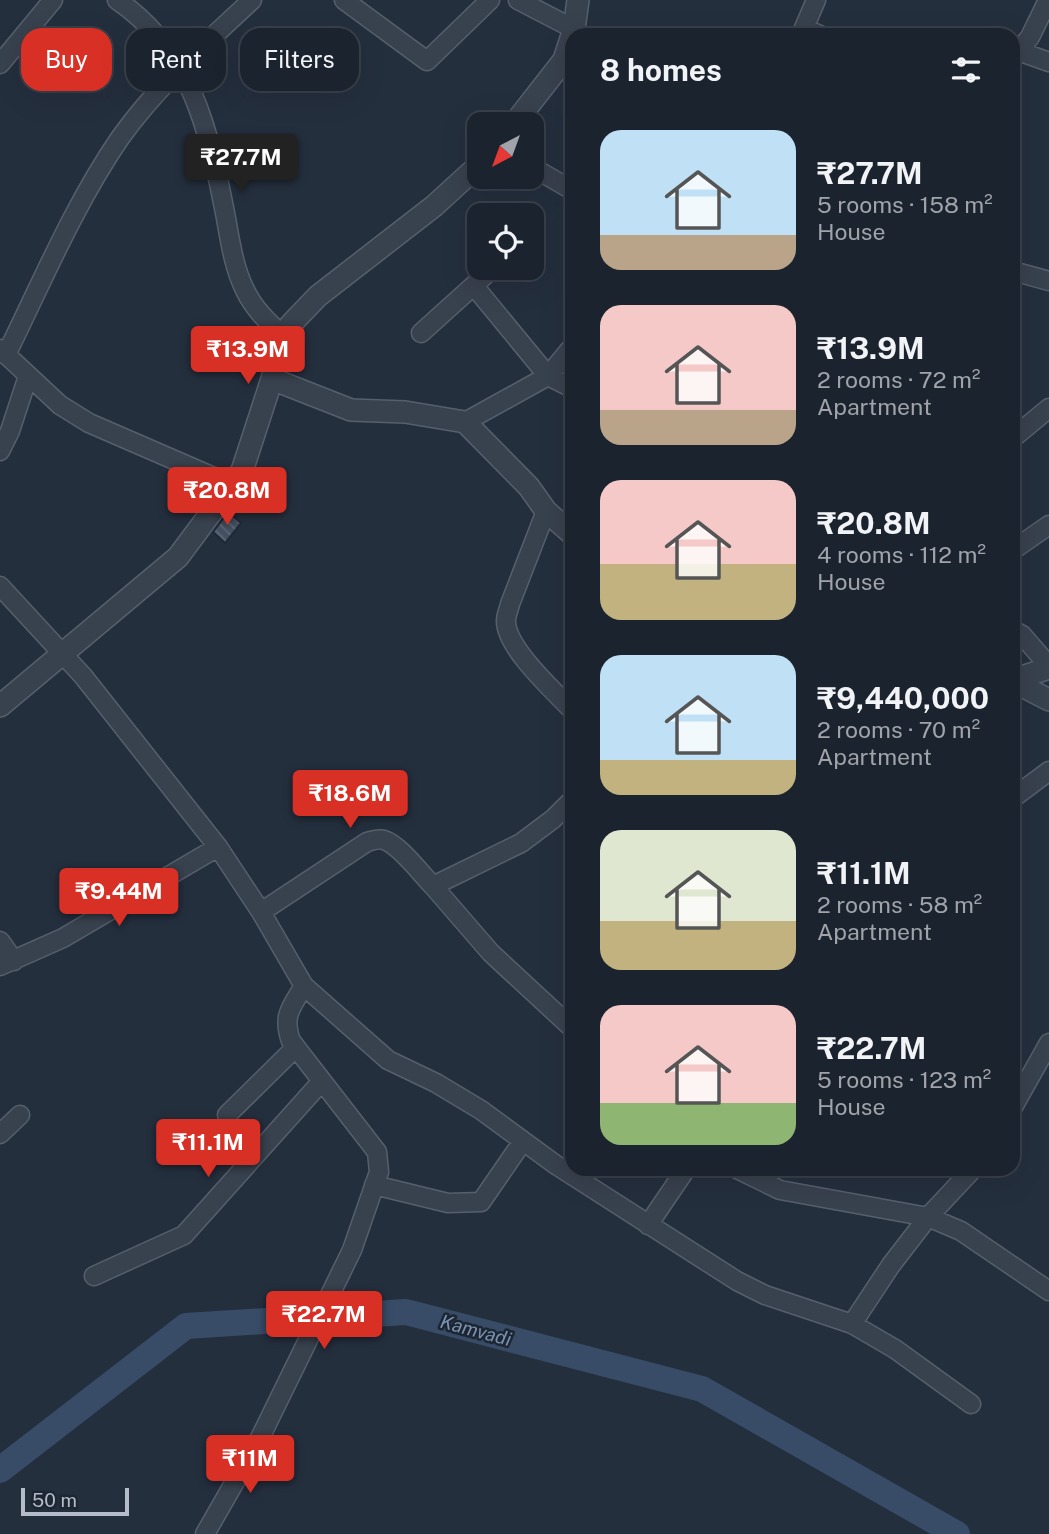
<!DOCTYPE html>
<html lang="en">
<head>
<meta charset="utf-8">
<style>
  body { margin:0; font-family:"Public Sans",sans-serif; background:#242b36; color:#f1f3f6; height:100vh; display:flex; flex-direction:column; font-size:26px; white-space:nowrap }
  * { box-sizing:border-box; margin:0 }
  p { font-size:23px; color:#a0a4aa }
  .icon { flex:none; width:38px; height:38px; fill:none; stroke:currentColor; stroke-width:2; stroke-linecap:round; stroke-linejoin:round }
  .map { position:relative; flex:1; overflow:hidden }
  .details { position:absolute; left:565px; top:28px; width:455px; height:1148px; display:flex; flex-direction:column; background:#1b232e; border-radius:21px; box-shadow:0 7px 28px #0002,0 0 0 2px #39404a }
  .details>* { flex:none }
  .banner { position:absolute; left:21px; top:28px; width:439px; height:63px; display:flex; gap:14px }
  .needle { width:46px; rotate:221deg }
  .controls { position:absolute; left:467px; top:112px; display:grid; gap:14px }
  .controls a { display:grid; place-items:center; width:77px; height:77px; border-radius:14px; background:#1b232e; box-shadow:0 7px 28px #0002,0 0 0 2px #39404a; font-size:35px }
  .scale { position:absolute; left:21px; bottom:18px; width:108px; box-sizing:border-box; padding-left:7px; border:4px solid #b4bcc9; border-top:0; font-size:19px; line-height:24px; white-space:nowrap; color:#b4bcc9; -webkit-text-stroke:5px #1d2633; paint-order:stroke }
  .price { position:absolute; translate:-50% -60px; padding:0 16px; border-radius:7px; background:#d93025; color:#fff; font-size:23px; line-height:46px; filter:drop-shadow(0 2px 4px #0008) }
  .price::after { content:''; position:absolute; left:50%; top:42px; width:21px; height:16px; margin-left:-10px; background:inherit; clip-path:polygon(0 0,100% 0,50% 100%) }
  .price.on { background:#222; color:#fff }
  ul { padding:0; list-style:none }
  li { display:flex; align-items:center; gap:21px; height:175px; padding:0 35px }
  li span { display:grid; place-items:center; flex:none; width:196px; height:140px; border-radius:21px; color:#555 }
  li>.icon { margin-inline-start:auto }
  span .icon { width:84px; height:84px; fill:#fffc; stroke-width:1 }
  li b { font-size:30px }
  h2 { display:flex; justify-content:space-between; align-items:center; height:84px; padding:0 35px; font-size:30px }
  .tag { padding:0 24px; border-radius:21px; background:#1b232e; box-shadow:0 7px 28px #0002,0 0 0 2px #39404a; font-size:24px; line-height:63px }
  .tag.on { background:#d93025; color:#fff }
  .map>svg:first-child { display:block }
  .lines { fill:none; stroke-linecap:round; stroke-linejoin:round }
  .river { stroke:#394c67; stroke-width:26 }
  .building { fill:url(#building-back-hatch); stroke:#1f2835; stroke-width:2 }
  .minor-casing { stroke:#565f6c; stroke-width:21 }
  .tertiary-casing { stroke:#565f6c; stroke-width:24 }
  .minor { stroke:#38414e; stroke-width:18 }
  .tertiary { stroke:#38414e; stroke-width:21 }
  .labels { text-anchor:middle; stroke-width:5; stroke-linejoin:round; paint-order:stroke }
  .water-label { font-size:19px; font-style:italic; fill:#7c92b1; stroke:#1d2633 }
</style>
</head>
<body>
<div class="map">
<svg width="1049" height="1534" viewBox="0 0 1049 1534">
  <defs>
    <pattern id="building-back-hatch" width="6" height="6" patternUnits="userSpaceOnUse" patternTransform="scale(1.75)"><rect width="6" height="6" fill="#455162"/><path d="M-1 5l2 2M0 0l6 6M5-1l2 2" fill="none" stroke="#5d6877"/></pattern>
  </defs>
  <rect width="100%" height="100%" fill="#242f3e"/>
  <g class="lines">
    <path class="river" d="M0 1470 186 1326 406 1312 702 1389 957 1534"/>
  </g>
  <path class="building" d="M228 512 241 523 225 543 213 532Z"/>
  <g class="lines">
    <defs>
      <path id="minor" d="M117 0C191 50 209 131 225 213 230 239 233 266 245 290 254 309 268 322 282 335
        M344 0 427 61 490 0
        M518 0 574 29
        M804 28 820 35
        M801 35 816 0
        M1021 52 1049 62
        M1013 58 1030 37 1048 0
        M0 64 53 0
        M532 167 572 190
        M1013 271 1049 281
        M474 286 548 376 572 388
        M421 333 493 268
        M0 349 60 405 89 423 232 485
        M6 355C42 282 74 205 120 138 157 86 206 43 252 0
        M465 422 548 376 572 347
        M1013 438 1049 408
        M0 451 10 431 28 376
        M546 511 510 604C509 609 506 615 506 621 506 648 554 691 572 710
        M1013 550 1049 525
        M0 586 83 676 218 847 261 912 304 986C291 1007 282 1016 291 1041L377 1152 379 1172 352 1250 261 1436 205 1534
        M1013 630 1022 635 1049 666
        M1013 798 1049 771
        M572 800 553 819 521 843 433 886 491 953 572 1028
        M261 912 367 842C372 841 378 838 384 840 400 845 421 874 433 886
        M0 941 14 961
        M0 966 63 938 218 847
        M304 986 388 1060 436 1083 481 1110 556 1165 737 1281 765 1295 852 1324 895 1349 971 1404
        M1013 1107 1049 1043
        M227 1115 296 1047
        M0 1134 20 1115
        M737 1169 780 1190 928 1217 961 1231 1049 1291
        M374 1185 448 1203 481 1202 523 1141
        M648 1225 686 1169
        M94 1276 184 1235 322 1081
        M852 1324 891 1265 928 1217 973 1169"/>
      <path id="tertiary" d="M514 124 564 60 574 29 578 0
        M272 379 282 335 293 322 318 296 434 206 480 164
        M1013 680 1049 668
        M1013 681 1049 700
        M0 706 178 557 242 471 272 379 351 410 405 412 465 422 529 487 546 511 572 534"/>
    </defs>
    <use href="#minor" class="minor-casing"/>
    <use href="#tertiary" class="tertiary-casing"/>
    <use href="#minor" class="minor"/>
    <use href="#tertiary" class="tertiary"/>
  </g>
  <g class="labels">
    <g class="water-label">
      <text transform="translate(476 1330) rotate(15)" y="7">Kamvadi</text>
    </g>
  </g>
</svg>
<div class="controls">
<a><svg class="needle" viewBox="-14 -14 28 28"><path d="M0-13l5 13h-10z" fill="#e53935"/><path d="M0 13l5-13h-10z" fill="#a0a4aa"/></svg></a>
<a><svg class="icon" aria-label="locate" viewBox="0 0 24 24"><circle cx="12" cy="12" r="6"/><path d="M12 2v4M12 18v4M2 12h4M18 12h4"/></svg></a>
</div>
<div class="scale">50 m</div>
<b class="price on" style="left:241px;top:194px">₹27.7M</b>
<b class="price" style="left:248px;top:386px">₹13.9M</b>
<b class="price" style="left:227px;top:527px">₹20.8M</b>
<b class="price" style="left:350px;top:830px">₹18.6M</b>
<b class="price" style="left:119px;top:928px">₹9.44M</b>
<b class="price" style="left:208px;top:1179px">₹11.1M</b>
<b class="price" style="left:324px;top:1351px">₹22.7M</b>
<b class="price" style="left:250px;top:1495px">₹11M</b>
<div class="banner">
<a class="tag on">Buy</a>
<a class="tag">Rent</a>
<a class="tag">Filters</a>
</div>
<section class="details">
<h2>8 homes<svg class="icon" aria-label="filters" viewBox="0 0 24 24"><path d="M4 7h16M4 17h16"/><circle cx="9" cy="7" r="2"/><circle cx="15" cy="17" r="2"/></svg></h2>
<ul>
<li><span style="background:linear-gradient(#bfe0f5 75%,#b9a48a 0)"><svg class="icon" aria-label="home" viewBox="0 0 24 24"><path d="M3 11l9-7 9 7M6 9v11h12V9"/></svg></span><div><b>₹27.7M</b><p>5 rooms · 158 m²</p><p>House</p></div></li>
<li><span style="background:linear-gradient(#f6c9c9 75%,#b9a48a 0)"><svg class="icon" aria-label="home" viewBox="0 0 24 24"><path d="M3 11l9-7 9 7M6 9v11h12V9"/></svg></span><div><b>₹13.9M</b><p>2 rooms · 72 m²</p><p>Apartment</p></div></li>
<li><span style="background:linear-gradient(#f6c9c9 60%,#c2b280 0)"><svg class="icon" aria-label="home" viewBox="0 0 24 24"><path d="M3 11l9-7 9 7M6 9v11h12V9"/></svg></span><div><b>₹20.8M</b><p>4 rooms · 112 m²</p><p>House</p></div></li>
<li><span style="background:linear-gradient(#bfe0f5 75%,#c2b280 0)"><svg class="icon" aria-label="home" viewBox="0 0 24 24"><path d="M3 11l9-7 9 7M6 9v11h12V9"/></svg></span><div><b>₹9,440,000</b><p>2 rooms · 70 m²</p><p>Apartment</p></div></li>
<li><span style="background:linear-gradient(#dfe7d0 65%,#c2b280 0)"><svg class="icon" aria-label="home" viewBox="0 0 24 24"><path d="M3 11l9-7 9 7M6 9v11h12V9"/></svg></span><div><b>₹11.1M</b><p>2 rooms · 58 m²</p><p>Apartment</p></div></li>
<li><span style="background:linear-gradient(#f6c9c9 70%,#8fb573 0)"><svg class="icon" aria-label="home" viewBox="0 0 24 24"><path d="M3 11l9-7 9 7M6 9v11h12V9"/></svg></span><div><b>₹22.7M</b><p>5 rooms · 123 m²</p><p>House</p></div></li>
</ul>
</section>
</div>
</body>
</html>
